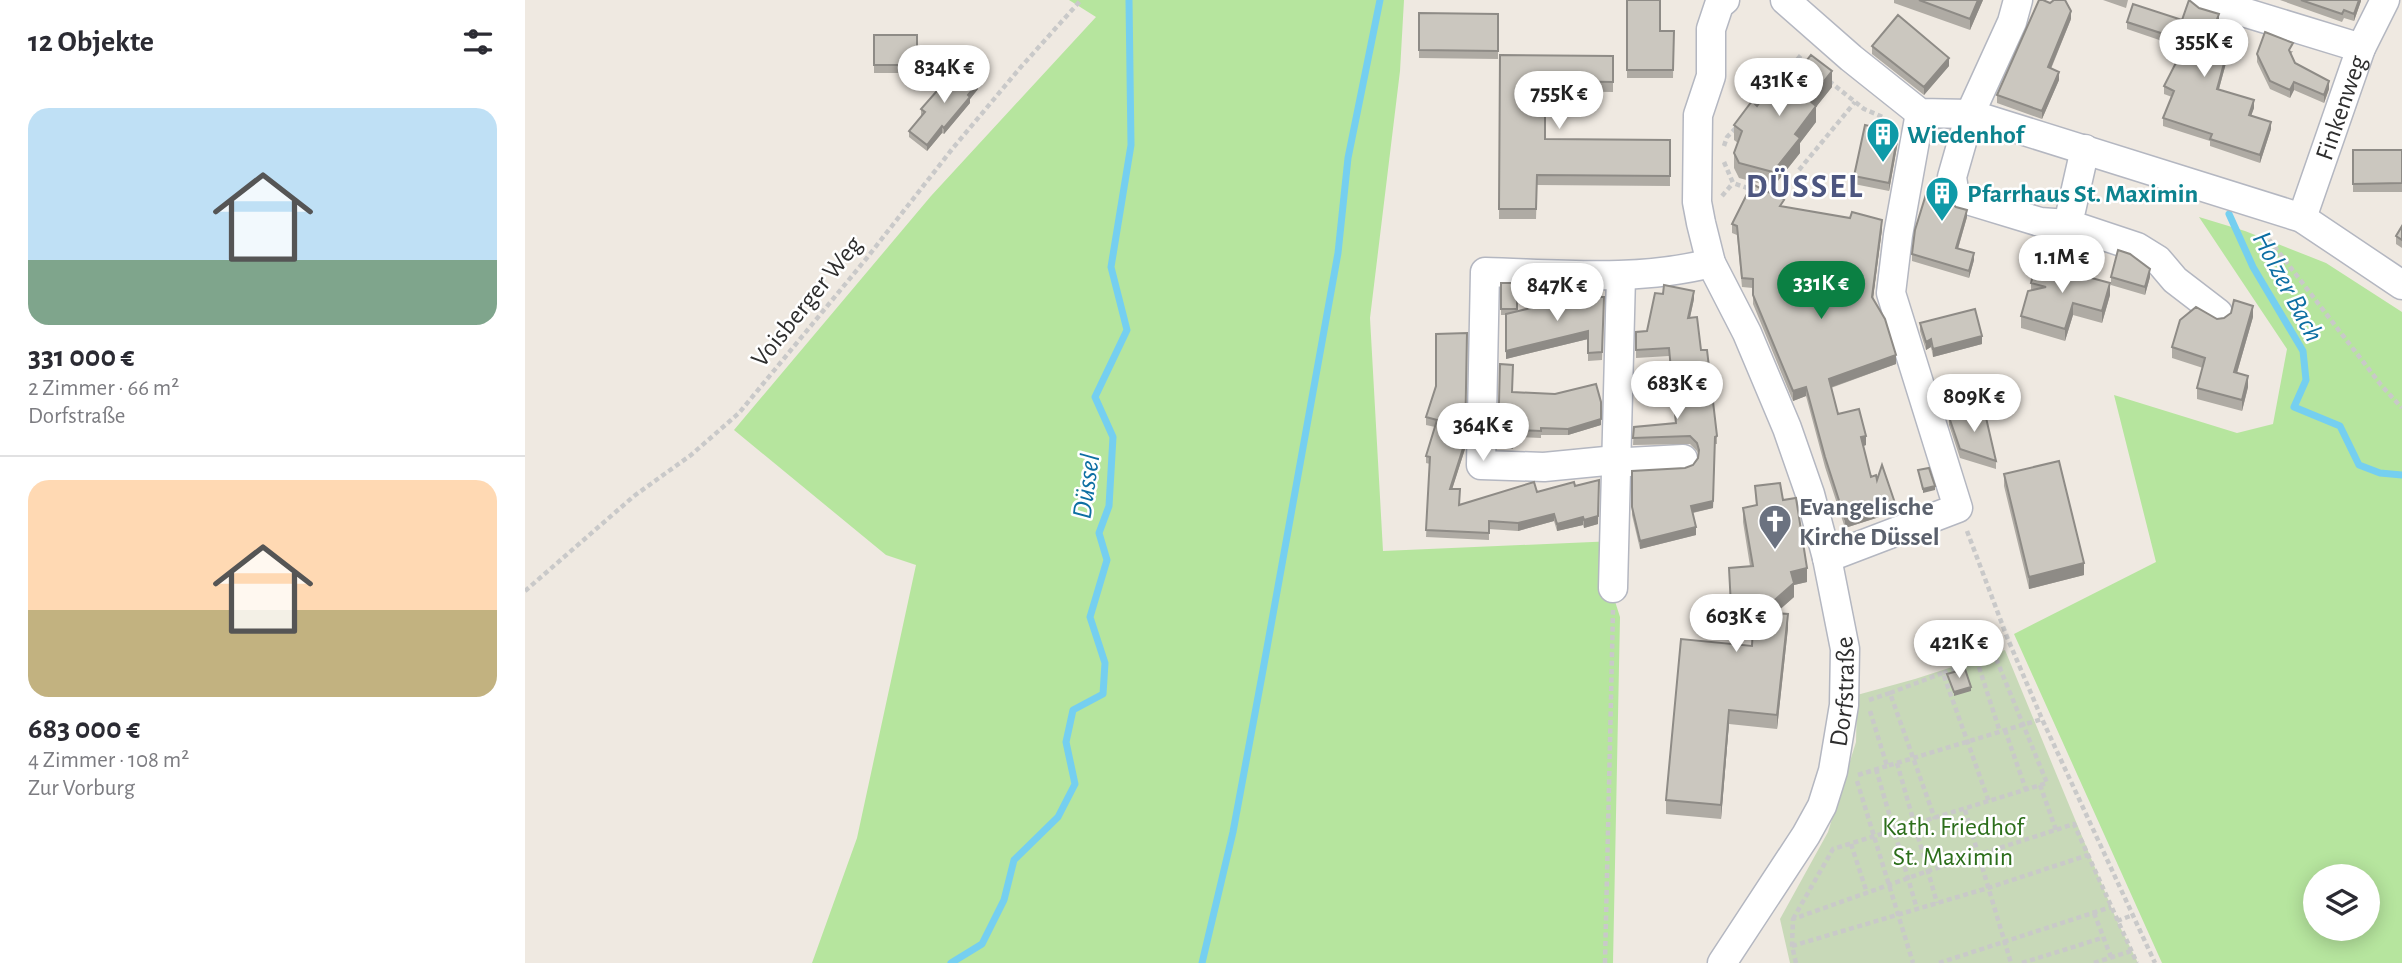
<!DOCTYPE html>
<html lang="de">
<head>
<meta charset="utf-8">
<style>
  body { margin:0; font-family:"Alegreya Sans",sans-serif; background:#f2f2f3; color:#2b2b33; height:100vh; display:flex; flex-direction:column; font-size:26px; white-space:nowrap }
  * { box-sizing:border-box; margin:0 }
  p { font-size:23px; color:#7c7c81 }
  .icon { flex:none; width:38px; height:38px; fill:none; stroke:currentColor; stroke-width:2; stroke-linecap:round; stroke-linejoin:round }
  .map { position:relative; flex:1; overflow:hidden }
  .side { display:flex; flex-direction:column; background:#fff; width:525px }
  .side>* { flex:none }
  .controls { position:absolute; left:1778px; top:864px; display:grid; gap:14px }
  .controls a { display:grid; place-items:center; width:77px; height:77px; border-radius:50%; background:#fff; box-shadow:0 4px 18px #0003; font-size:35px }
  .price { position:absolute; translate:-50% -60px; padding:0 16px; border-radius:24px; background:#fff; color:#222; font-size:23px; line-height:46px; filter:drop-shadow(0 2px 4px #0008) }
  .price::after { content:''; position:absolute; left:50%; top:42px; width:21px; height:16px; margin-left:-10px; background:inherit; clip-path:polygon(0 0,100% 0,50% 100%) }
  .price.on { background:#0b8043; color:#fff }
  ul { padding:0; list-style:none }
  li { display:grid; align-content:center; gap:14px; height:371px; padding:0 28px }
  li+li { border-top:2px solid #e1e1e2 }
  li span { display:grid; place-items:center; height:217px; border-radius:21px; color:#555 }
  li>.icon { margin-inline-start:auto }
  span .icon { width:126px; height:126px; fill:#fffc; stroke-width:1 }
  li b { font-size:30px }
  h2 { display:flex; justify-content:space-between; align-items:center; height:84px; padding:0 28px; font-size:30px }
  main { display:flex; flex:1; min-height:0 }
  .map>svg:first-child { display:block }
  .green { fill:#b6e59e; fill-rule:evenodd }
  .cemetery { fill:#c8d9b8 }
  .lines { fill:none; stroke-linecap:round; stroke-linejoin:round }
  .stream { stroke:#75cff0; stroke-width:7 }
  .minor-casing { stroke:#b4b7c1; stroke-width:31 }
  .path { stroke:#c9c9c9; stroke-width:4.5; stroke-dasharray:5 3.5; stroke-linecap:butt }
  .minor { stroke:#fff; stroke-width:28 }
  .wall { fill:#afaba4 }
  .shaded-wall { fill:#8e8b86 }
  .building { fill:#cbc7bf; stroke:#8e8b86; stroke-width:2 }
  .labels { text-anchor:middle; stroke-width:5; stroke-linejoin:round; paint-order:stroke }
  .street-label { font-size:26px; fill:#2e2e2e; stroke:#fff }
  .culture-label { font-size:26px; font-weight:bold; fill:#0d838f; stroke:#fff; text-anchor:start }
  .worship-label { font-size:26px; font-weight:bold; fill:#5b616d; stroke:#fff; text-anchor:start }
  .park-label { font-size:26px; fill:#2c6e1b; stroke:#fff }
  .water-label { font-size:28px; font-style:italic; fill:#0d6fa3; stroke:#fff }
  .district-label { font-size:33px; font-weight:bold; letter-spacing:2px; fill:#4d5680; stroke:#fff }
</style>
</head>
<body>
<main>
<section class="side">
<h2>12 Objekte<svg class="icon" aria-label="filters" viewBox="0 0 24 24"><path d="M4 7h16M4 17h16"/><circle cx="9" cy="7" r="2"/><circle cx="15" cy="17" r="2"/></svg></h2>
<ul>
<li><span style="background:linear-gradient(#bfe0f5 70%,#7fa58c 0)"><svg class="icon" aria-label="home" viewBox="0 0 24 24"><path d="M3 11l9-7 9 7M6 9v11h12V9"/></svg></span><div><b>331 000 €</b><p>2 Zimmer · 66 m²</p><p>Dorfstraße</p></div></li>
<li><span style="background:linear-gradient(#ffd9b3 60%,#c2b280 0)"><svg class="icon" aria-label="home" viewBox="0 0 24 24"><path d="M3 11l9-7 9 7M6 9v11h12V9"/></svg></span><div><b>683 000 €</b><p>4 Zimmer · 108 m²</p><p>Zur Vorburg</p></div></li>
</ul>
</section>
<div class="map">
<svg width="1877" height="963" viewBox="0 0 1877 963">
  <rect width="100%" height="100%" fill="#efe9e1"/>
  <path class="green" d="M544 0H879L875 71 845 318 858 551 1090 541 1088 595 1095 617 1088 963H287L332 838 391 565 361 555 209 430 406 196 571 17Z
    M1674 217 1720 231 1801 263 1877 312V963H1637L1489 634 1631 562 1589 395 1712 433 1748 424 1762 349ZM1790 877H1843V929H1790Z"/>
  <path class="cemetery" d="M1480 650 1592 921 1613 963H1265L1255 919 1303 832 1331 742 1332 695 1390 679Z"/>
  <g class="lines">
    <path class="stream" d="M1704 214 1728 267 1778 351 1781 380 1769 407 1815 426 1834 465 1855 473 1877 475
      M426 963 457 944 479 900 489 860 533 817 550 784 541 742 548 710 578 694 580 663 565 617 582 560 574 533 584 506 588 437 570 397 602 330 586 267 606 145 604 0
      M677 963 708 832 738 670 813 253 823 158 855 0"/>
    <defs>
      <g id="minor">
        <path d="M1260 0 1326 58 1395 113 1445 114 1777 218 1877 285"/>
        <path d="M1493 0 1487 22 1445 114 1427 177 1429 190 1436 198 1515 222 1543 224"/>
        <path d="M1679 0 1836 48"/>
        <path d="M1560 149 1543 224 1612 247 1633 260 1650 280 1693 313"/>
        <path id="s1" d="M1777 218 1836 48 1860 0"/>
        <path d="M1158 459 1103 462 1091 460 1019 467 956 465 960 272C1035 274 1112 282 1186 263"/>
        <path d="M1302 558 1433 508 1366 293 1373 235 1395 113"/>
        <path d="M1088 588 1096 276"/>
        <path id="s2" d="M1197 963 1281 835 1297 806 1308 771 1319 705 1320 649 1302 558 1285 494 1262 428 1222 333 1186 263 1176 223 1172 202 1173 115 1186 76V29L1194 5 1200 0"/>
      </g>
    </defs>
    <use href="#minor" class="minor-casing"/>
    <path class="path" d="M1304 81 1339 109 1360 118
      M1250 85 1277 54
      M1229 108 1242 94
      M1199 146 1202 137 1211 128
      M1199 162 1208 183 1228 190
      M1274 170 1330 102
      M1197 196 1208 183
      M1739 233 1856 385 1877 408
      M1442 531 1482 637 1517 719 1630 963
      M0 591 109 496 166 455 214 413 341 259 428 148 495 68 556 0
      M1418 673 1452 661 1475 732
      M1365 693 1418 673 1464 802
      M1344 700 1365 693 1410 819
      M1345 711 1362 766 1517 719
      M1480 730 1501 790
      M1372 763 1412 903
      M1351 769 1392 909
      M1333 775 1362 766
      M1332 781 1388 963
      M1515 785 1531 830
      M1440 810 1486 963
      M1326 844 1342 893
      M1569 913 1586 957
      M1268 919 1308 849 1522 783 1470 656 1452 661
      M1592 921 1608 915
      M1267 946 1463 888 1563 855
      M1080 963 1088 610
      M1271 963 1267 946 1268 919 1403 871 1549 824 1612 963
      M1414 963 1586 907
      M1497 963 1577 938
      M1569 963 1606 951"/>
    <use href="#minor" class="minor"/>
  </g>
  <path class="wall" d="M1102 0 1135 31H1149L1148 78H1102Z
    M1369 0H1458L1445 30 1369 3Z
    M1578 0H1603L1601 8Z
    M1755 0H1836V1L1829 21 1819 18 1817 22Z
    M1674 8 1694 22 1692 27 1707 41 1694 89 1729 108 1726 115 1746 129 1735 163 1685 146V141L1638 126V118L1647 97 1639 94V86L1654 57 1648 55 1649 45 1602 29V22L1657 20Z
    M894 13 973 14V59L894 58Z
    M1546 19 1526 69 1534 80 1517 119 1472 103V95Z
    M349 35H392V73H349Z
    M1347 46 1424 66 1399 95 1347 54Z
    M1768 51 1766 54 1770 63 1804 89 1799 103 1769 90 1765 98 1745 89 1732 62V54Z
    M975 55 1088 56V92L1020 91V139L1145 140V186L1012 185 1011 219H974Z
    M1307 87 1291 107V122L1275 143V153L1248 187 1214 178 1209 168V153L1213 143 1209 140V125L1232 106 1260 88Z
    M453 89 445 99V103L419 134 417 133 402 151 384 137V131L396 116V109Z
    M1373 141 1364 191 1329 184V176Z
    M1828 150H1877V192H1828Z
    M1259 207 1357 229 1348 299 1371 364 1306 388 1313 414 1341 445 1338 446 1346 477 1352 480 1370 512 1320 528 1300 467 1281 396 1268 401 1228 304V288L1217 287 1212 235 1207 233V224Z
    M1442 217 1433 249 1449 260 1444 278 1387 261V254Z
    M1877 226V248L1871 244V236Z
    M1586 277H1625L1620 295 1586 285Z
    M976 283H992V311L1079 297 1077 360 1063 361V339L981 359V315H976Z
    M1506 283 1585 295 1577 323 1548 315 1540 341 1496 328V316L1506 290Z
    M1169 299 1165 318 1176 350 1192 436V444H1190L1188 508 1168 513 1171 535 1115 549 1107 515V471L1160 468 1168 465 1173 458 1174 455 1172 451 1165 444 1108 445 1109 427 1150 423 1144 356 1111 358V332L1122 331Z
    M1728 317 1712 373 1723 387 1717 411 1672 399V388L1678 368 1647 358V347Z
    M1395 323 1457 344 1408 357 1406 347 1401 350 1395 331Z
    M975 364 987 392 1076 402V425L1043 435H1016V438L989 437 988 449H973Z
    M911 386 940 449 927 489 934 505 1050 486 1073 524 1059 528 1058 525 1032 531 1029 521 993 531 964 529V540L901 537 905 464 901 463V456L910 427 901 425V417Z
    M1424 417 1471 461V469L1435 458 1424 425Z
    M1479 474 1559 575 1504 589 1479 486Z
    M1230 486 1258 500 1282 582 1269 585V597L1251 613 1263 628 1252 729 1204 724 1196 819 1141 814V800L1227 646 1228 621 1206 620 1204 568 1225 566 1218 522V508L1231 505Z"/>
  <path class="shaded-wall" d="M1453 0H1458L1445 30V19Z
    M1834 0H1836V1L1829 21V14Z
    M1546 11V19L1523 75V67Z
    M1694 14V22L1689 34V27Z
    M1707 34V41L1692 96V89Z
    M1424 58V66L1399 95V87Z
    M1307 71V87L1291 107V122L1275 143V153L1248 187V172L1284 100Z
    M1534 72V80L1517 119V111Z
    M1804 81V89L1799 103V95Z
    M1769 82V90L1765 98V90Z
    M453 83V89L445 99V103L419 134V128Z
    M1729 100V108L1724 122V115Z
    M1746 122V129L1735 163V155Z
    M417 126V133L402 151V145Z
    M1373 133V141L1364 191V183Z
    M1442 210V217L1431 255V248Z
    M1357 220V229L1347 306V297Z
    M1449 253V260L1444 278V271Z
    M1625 269V277L1620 295V287Z
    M1585 283V295L1577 323V311Z
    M1169 291V299L1163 326V318Z
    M1548 303V315L1540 341V329Z
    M1728 306V317L1709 383V372Z
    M1063 331V339L981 359V351Z
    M1457 336V344L1408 357V349Z
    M1406 339V347L1401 350V342Z
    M942 341 940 449 925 496V489Z
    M1371 355V364L1304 388V379Z
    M1723 376V387L1717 411V400Z
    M1281 387V396L1268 401V391Z
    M1076 419V425L1043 435V429Z
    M1341 436V445L1336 447V437Z
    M1190 444 1188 508 1166 513V506Z
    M1074 480 1073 524 1059 528V520Z
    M1410 486V490L1398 493V489Z
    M1370 503V512L1320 528V519Z
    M1029 514V521L993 531V523Z
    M1058 517V525L1032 531V524Z
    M1171 527V535L1115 549V541Z
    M1559 563V575L1504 589V577Z
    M1282 568V582L1269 585V597L1236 626V612L1266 572Z
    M1263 614V628L1252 729V715Z
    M1446 687V691L1429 696V692Z
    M1204 710V724L1196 819V805Z"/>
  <path class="building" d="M1102 0H1135V31H1149L1148 70H1102Z
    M1394 0H1453L1445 19Z
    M1514 0H1518L1525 3 1529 0H1540L1546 11 1523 67 1534 72 1517 111 1472 95Z
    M1664 0 1674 8 1694 14 1689 27 1707 34 1692 89 1729 100 1724 115 1746 122 1735 155 1685 139 1687 134 1638 118 1649 91 1639 86 1657 51 1648 47 1651 38 1602 22 1608 4 1657 20Z
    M1776 0H1834L1829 14 1819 10 1817 14Z
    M894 13 973 14V51L894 50Z
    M1373 15 1424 58 1399 87 1347 46Z
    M1740 32 1768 43 1764 50 1770 63 1804 81 1799 95 1769 82 1765 90 1745 81 1732 54Z
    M349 35H392V65H349Z
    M975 55 1088 56V82L1020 81V139L1145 140V176L1012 175 1011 209H974Z
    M1286 55 1307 71 1284 100 1291 106 1270 134 1275 138 1248 172 1214 163 1209 153 1217 131 1209 125 1227 101 1232 106 1251 81 1260 88Z
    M433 67 453 83 443 95 445 97 419 128 417 126 402 145 384 131 400 112 396 109Z
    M1340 125 1373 133 1364 183 1329 176Z
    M1828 150H1877V183L1828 184Z
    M1227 184 1259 200 1255 206 1325 218 1327 212 1357 220 1347 297 1360 319 1371 355 1304 379 1313 414 1334 409 1341 436 1336 437 1346 477 1351 475 1352 480 1357 465 1370 503 1320 519 1300 457 1281 387 1268 391 1228 295V279L1217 278 1212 226 1207 224Z
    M1402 191 1418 196 1431 207 1442 210 1431 248 1449 253 1444 271 1387 254 1390 230Z
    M1877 226V240L1871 236Z
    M1593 250 1605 254 1625 269 1620 287 1586 277Z
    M1511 263 1585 283 1577 311 1548 303 1540 329 1496 316 1503 291 1521 287 1506 283Z
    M976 283H992V309H976Z
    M1139 285 1169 291 1163 318 1172 317 1176 350H1182L1192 436 1190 437 1188 501 1166 506 1171 527 1115 541 1107 507V471L1160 468 1168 465 1173 458 1174 450 1172 443 1165 436 1108 438 1109 427 1151 423 1144 348 1111 350V332L1122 331 1130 293 1138 294Z
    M1051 297H1079L1077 352 1063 353V331L981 351V314Z
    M1709 300 1728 306 1709 372 1723 376 1717 400 1672 388 1680 358 1647 347 1655 320 1671 307 1692 319 1699 318 1706 313Z
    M1450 309 1457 336 1408 349 1406 339 1401 342 1395 323Z
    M942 333 940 442 925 489H935L934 505 1009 482 1012 492 1049 482 1050 486 1074 480 1073 516 1059 520 1058 517 1032 524 1029 514 993 523 964 521V533L901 530 905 457 901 456 912 420 901 417 911 386V334Z
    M975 364 988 365 987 392 1030 394 1071 384 1076 402V419L1043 429 1016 428V431L989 430 988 443 973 442Z
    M1459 409 1471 461 1435 449 1424 417Z
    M1534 461 1559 563 1504 577 1479 474Z
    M1404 468 1410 486 1398 489 1393 470Z
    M1255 483 1258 500 1271 498 1282 568 1266 572 1269 583 1236 612 1263 614 1252 715 1204 710 1196 805 1141 800 1156 639 1227 646 1229 607 1206 606 1204 568 1228 566 1218 508 1232 505 1230 486Z
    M1440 669 1446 687 1429 692 1422 674Z"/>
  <defs>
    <symbol id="building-pin" viewBox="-11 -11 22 30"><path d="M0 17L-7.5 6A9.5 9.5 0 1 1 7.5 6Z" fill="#0f9aa8" stroke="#fff"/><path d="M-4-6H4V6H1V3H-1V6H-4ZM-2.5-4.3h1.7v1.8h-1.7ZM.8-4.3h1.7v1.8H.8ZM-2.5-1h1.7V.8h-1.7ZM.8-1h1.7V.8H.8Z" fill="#fff"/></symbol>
    <symbol id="church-pin" viewBox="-11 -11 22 30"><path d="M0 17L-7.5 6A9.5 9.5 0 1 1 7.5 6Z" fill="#6b7280" stroke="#fff"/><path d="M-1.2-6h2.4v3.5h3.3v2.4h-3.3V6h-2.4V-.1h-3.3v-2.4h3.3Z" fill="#fff"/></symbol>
  </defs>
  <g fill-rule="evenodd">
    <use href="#building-pin" x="1339" y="115" width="38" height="52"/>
    <use href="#building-pin" x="1398" y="174" width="38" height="52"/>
    <use href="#church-pin" x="1231" y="502" width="38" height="52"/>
  </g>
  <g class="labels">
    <g class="street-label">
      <text dy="9" stroke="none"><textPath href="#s1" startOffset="117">Finkenweg</textPath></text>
      <text transform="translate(281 301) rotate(-51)" y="9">Voisberger Weg</text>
      <text dy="9" stroke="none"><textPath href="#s2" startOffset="303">Dorfstraße</textPath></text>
    </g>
    <g class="culture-label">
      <text x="1382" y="143">Wiedenhof</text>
      <text x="1442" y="202">Pfarrhaus St. Maximin</text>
    </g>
    <g class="worship-label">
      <text x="1274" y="515">Evangelische<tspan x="1274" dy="30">Kirche Düssel</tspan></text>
    </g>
    <g class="park-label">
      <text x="1428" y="835">Kath. Friedhof<tspan x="1428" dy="30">St. Maximin</tspan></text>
    </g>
    <g class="water-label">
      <text transform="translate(1764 286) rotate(62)" y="10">Holzer Bach</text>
      <text transform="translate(560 486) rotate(-82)" y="10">Düssel</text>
    </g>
    <g class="district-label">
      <text x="1280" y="197">DÜSSEL</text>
    </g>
  </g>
</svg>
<div class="controls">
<a><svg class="icon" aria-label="layers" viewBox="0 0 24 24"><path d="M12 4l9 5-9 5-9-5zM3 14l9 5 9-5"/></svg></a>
</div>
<b class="price" style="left:1679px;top:79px">355K €</b>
<b class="price" style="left:419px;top:105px">834K €</b>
<b class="price" style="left:1254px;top:118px">431K €</b>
<b class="price" style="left:1034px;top:131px">755K €</b>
<b class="price" style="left:1537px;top:295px">1.1M €</b>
<b class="price on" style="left:1296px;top:321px">331K €</b>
<b class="price" style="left:1032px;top:323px">847K €</b>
<b class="price" style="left:1152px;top:421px">683K €</b>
<b class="price" style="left:1449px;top:434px">809K €</b>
<b class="price" style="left:958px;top:463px">364K €</b>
<b class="price" style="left:1211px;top:654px">603K €</b>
<b class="price" style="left:1434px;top:680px">421K €</b>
</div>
</main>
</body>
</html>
